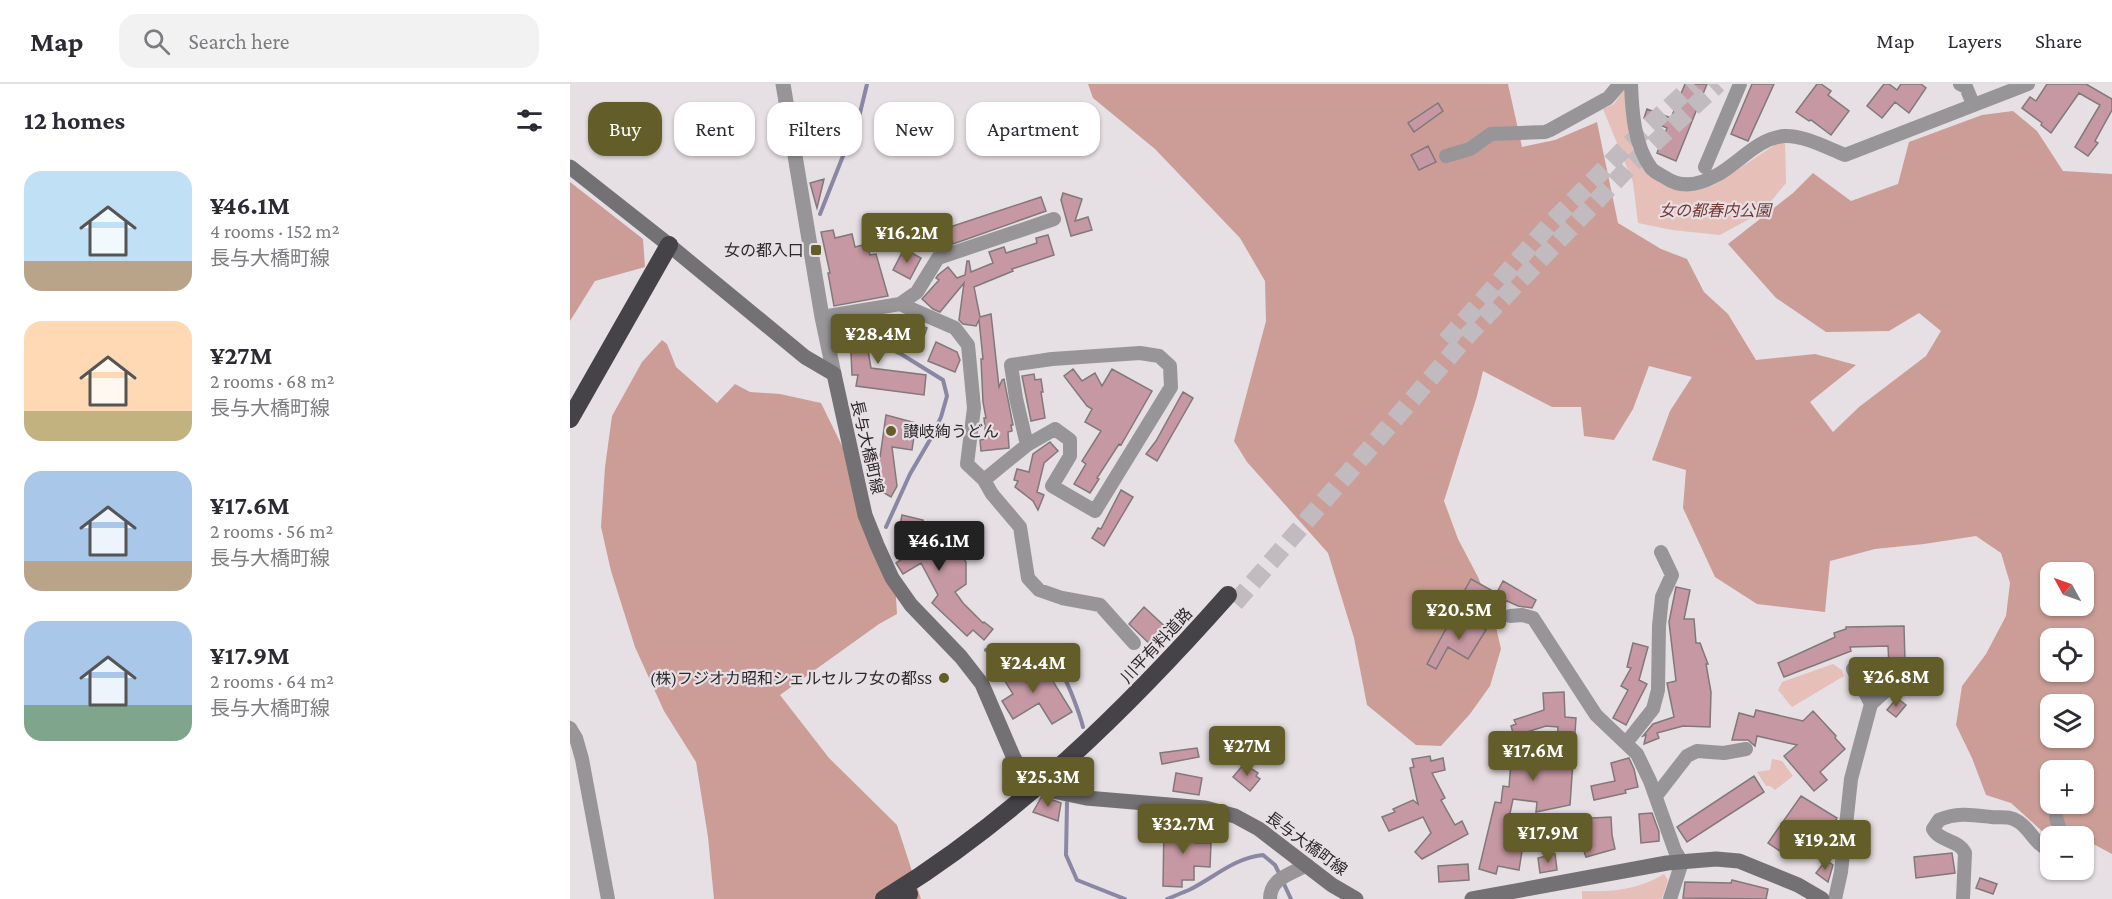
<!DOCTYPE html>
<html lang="en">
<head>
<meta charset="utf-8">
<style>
  body { margin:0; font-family:"Crimson Pro","Noto Sans JP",serif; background:#f2f2f3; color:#2b2b33; height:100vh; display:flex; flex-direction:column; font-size:22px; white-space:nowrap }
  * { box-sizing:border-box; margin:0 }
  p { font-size:20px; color:#7c7c81 }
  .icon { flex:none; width:33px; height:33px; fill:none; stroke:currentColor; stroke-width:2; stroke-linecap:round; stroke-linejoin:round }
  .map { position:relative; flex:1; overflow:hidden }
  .side { display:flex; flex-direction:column; background:#fff; width:570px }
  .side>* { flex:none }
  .hud { position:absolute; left:18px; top:18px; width:570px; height:54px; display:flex; gap:12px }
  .needle { width:39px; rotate:310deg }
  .tools { position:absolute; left:1470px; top:478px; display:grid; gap:12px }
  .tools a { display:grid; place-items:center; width:54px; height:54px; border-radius:12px; background:#fff; box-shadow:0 2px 4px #0004; font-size:30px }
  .price { position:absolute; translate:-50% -51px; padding:0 14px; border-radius:6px; background:#635d2a; color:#fff; font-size:20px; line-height:39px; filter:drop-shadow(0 2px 3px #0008) }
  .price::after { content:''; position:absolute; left:50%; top:36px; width:18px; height:14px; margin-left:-9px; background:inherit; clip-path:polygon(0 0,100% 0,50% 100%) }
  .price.active { background:#222; color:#fff }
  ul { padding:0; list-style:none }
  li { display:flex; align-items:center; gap:18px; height:150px; padding:0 24px }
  li span { display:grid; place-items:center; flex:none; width:168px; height:120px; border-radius:18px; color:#555 }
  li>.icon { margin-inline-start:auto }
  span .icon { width:72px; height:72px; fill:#fffc; stroke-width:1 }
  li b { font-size:26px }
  h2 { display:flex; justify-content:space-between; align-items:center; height:72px; padding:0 24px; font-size:26px }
  .pill { padding:0 21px; border-radius:18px; background:#fff; box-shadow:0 2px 4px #0004; font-size:21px; line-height:54px }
  .pill.active { background:#635d2a; color:#fff }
  header { display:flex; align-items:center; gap:36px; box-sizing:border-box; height:84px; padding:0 30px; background:#fff; border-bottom:2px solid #e1e1e2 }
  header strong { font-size:28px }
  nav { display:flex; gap:33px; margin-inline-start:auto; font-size:21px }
  .search { width:420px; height:54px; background:#f2f2f3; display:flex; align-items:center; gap:15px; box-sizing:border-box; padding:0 21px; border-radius:18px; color:#7c7c81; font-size:22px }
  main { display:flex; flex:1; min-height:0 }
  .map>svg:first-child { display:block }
  .green { fill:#e6bfb9 }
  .forest { fill:#cb9d96; fill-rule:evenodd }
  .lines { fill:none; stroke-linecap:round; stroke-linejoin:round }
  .stream { stroke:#8987a3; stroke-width:4 }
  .building { fill:#c698a3; stroke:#81787a; stroke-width:1.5 }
  .motorway-tunnel { stroke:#c1bbbf; stroke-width:18; stroke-dasharray:18 9; stroke-linecap:butt }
  .minor { stroke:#979598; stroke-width:14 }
  .tertiary { stroke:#979598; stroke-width:15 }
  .secondary { stroke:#747175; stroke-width:15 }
  .motorway { stroke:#454248; stroke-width:18 }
  .motorway-bridge { stroke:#454248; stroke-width:18 }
  .poi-dot { fill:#635d2a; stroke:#e6dfe4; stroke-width:2 }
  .labels { text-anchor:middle; stroke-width:4.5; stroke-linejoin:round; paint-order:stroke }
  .park-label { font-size:16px; font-style:italic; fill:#743832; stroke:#e6dfe4 }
  .poi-label { font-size:16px; fill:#2c292b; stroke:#e6dfe4; text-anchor:end }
  .street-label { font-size:16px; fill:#2c292b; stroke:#e6dfe4 }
</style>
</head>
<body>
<header>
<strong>Map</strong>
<div class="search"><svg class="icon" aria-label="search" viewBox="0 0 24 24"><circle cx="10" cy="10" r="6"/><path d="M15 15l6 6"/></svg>Search here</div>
<nav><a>Map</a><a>Layers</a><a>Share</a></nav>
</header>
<main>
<section class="side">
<h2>12 homes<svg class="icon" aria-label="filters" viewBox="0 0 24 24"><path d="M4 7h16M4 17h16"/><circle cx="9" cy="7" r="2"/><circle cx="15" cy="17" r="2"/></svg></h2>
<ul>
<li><span style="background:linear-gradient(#bfe0f5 75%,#b9a48a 0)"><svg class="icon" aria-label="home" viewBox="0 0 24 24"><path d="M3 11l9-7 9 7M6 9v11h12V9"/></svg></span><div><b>¥46.1M</b><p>4 rooms · 152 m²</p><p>長与大橋町線</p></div></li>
<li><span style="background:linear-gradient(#ffd9b3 75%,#c2b280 0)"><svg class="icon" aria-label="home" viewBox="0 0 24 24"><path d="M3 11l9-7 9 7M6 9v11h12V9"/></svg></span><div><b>¥27M</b><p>2 rooms · 68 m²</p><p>長与大橋町線</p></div></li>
<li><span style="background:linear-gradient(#a9c7e8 75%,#b9a48a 0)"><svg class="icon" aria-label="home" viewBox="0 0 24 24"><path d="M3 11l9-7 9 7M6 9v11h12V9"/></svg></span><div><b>¥17.6M</b><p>2 rooms · 56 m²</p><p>長与大橋町線</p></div></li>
<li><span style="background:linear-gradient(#a9c7e8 70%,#7fa58c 0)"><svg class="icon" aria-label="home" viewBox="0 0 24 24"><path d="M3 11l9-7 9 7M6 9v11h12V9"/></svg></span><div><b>¥17.9M</b><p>2 rooms · 64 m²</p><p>長与大橋町線</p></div></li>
</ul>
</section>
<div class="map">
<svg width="1542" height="815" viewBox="0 0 1542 815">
  <rect width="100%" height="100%" fill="#e6dfe4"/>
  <path class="green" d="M1055 4 1063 65 1079 92 1123 107 1142 102 1155 94 1206 60 1215 57 1216 99 1192 128 1150 151 1102 146 1068 139 1063 98 1033 25 1044 20Z
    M1263 580 1272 586 1274 592 1222 623 1208 606 1212 598Z
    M1202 675 1212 677 1223 692 1205 706 1200 702H1196L1187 688 1200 686Z
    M1094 790 1098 796 1092 815H1012V807C1042 808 1068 806 1094 790Z"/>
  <path class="forest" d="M518 0H938L952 63 985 56 1027 38 1048 139 1091 165 1117 175 1134 208 1158 230 1186 276 1245 270 1286 281 1240 318 1263 348 1289 323 1356 272 1371 247 1349 229 1319 247 1256 248 1206 214 1158 160 1223 109 1243 89 1281 117 1328 100 1339 58 1412 31 1443 27 1467 47 1493 87 1542 90V770L1514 755V753H1502L1473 748 1441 719 1416 711 1402 674 1386 641 1392 602 1416 570 1436 532 1440 499 1431 469 1406 452 1354 460 1305 465 1260 477 1255 528 1187 520 1145 493 1113 424 1116 386 1082 376 1100 327 1122 293 1079 282 1063 325 1044 356 1014 352 1011 323H982L913 287 907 312 874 417 888 455 908 493 923 530 931 565 920 602 900 630 871 662 846 661 797 621 784 554 758 469 677 378 664 357 696 237 695 197 670 154 585 65 523 14ZM1480 489H1514V522H1480ZM1480 555H1514V588H1480ZM1480 621H1514V654H1480ZM1480 687H1514V720H1480Z
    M0 98 73 155 75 183 25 197 0 237Z
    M92 256 97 260 106 283 147 319 165 300 180 308 210 310 251 319 276 370 325 496 327 530 309 540 210 611 259 674 327 741 351 815H144L138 753 126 678 94 627 65 563 41 487 31 443 35 383 42 332 72 278Z"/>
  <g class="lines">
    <path class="stream" d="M250 130 290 29 297 0
      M292 258 298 255 331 270 373 296 377 312 371 333 361 354 340 390 316 443
      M416 566C436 570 474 572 489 586 497 594 510 631 513 643
      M497 719 496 771 507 796 555 815
      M713 798 721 815
      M597 815C604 812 612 809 619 806 645 793 664 774 693 771L705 781 710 791"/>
  </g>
  <path class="building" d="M1115 0H1137L1106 77 1087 69 1097 44 1074 34 1077 25 1101 34Z
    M1182 0H1204L1178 57 1161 50Z
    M1247 0H1251L1261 7 1258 11 1279 27 1261 51 1241 36 1239 37 1226 28Z
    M1314 0H1319L1327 6 1331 0H1351L1356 4 1339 29 1325 18 1312 34 1297 22Z
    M1477 0H1516L1542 15V26L1525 57 1528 59 1518 72 1505 63 1530 21 1509 9 1481 49 1471 41 1472 39 1452 24 1460 13 1466 17Z
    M868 19 873 27 844 48 838 39Z
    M858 62 866 78 849 86 841 71Z
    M254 95 247 124 240 99Z
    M493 109 512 115 505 137 518 133 522 146 501 152 491 116Z
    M471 113 476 127 383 160 377 144Z
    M263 146 265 154 282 150 285 163 297 160 300 171 306 170 318 212 264 222 258 189H260L251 148Z
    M478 151 484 171 442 185 443 187 404 203 410 233 421 230 429 303 432 296 434 295 443 341H441L442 347 438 348 439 364 411 367 410 356 416 355 414 334H416L413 318 411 275H413L409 236 406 242 393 240 389 236 394 199 370 228 363 225 352 215 369 196 366 194 368 191 378 183 387 194 395 191 397 177H399L401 188 423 179 419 168 434 163 436 169 467 159 466 154Z
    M334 165 351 174 340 195 323 186Z
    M299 234 301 248 295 249 301 284 356 291 354 311 286 302 288 291H282L281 269 276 238Z
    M344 239 357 244 351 260 338 255Z
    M366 258 387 268 390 276 385 288 358 277Z
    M503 285 512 297 525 289 532 302 542 285 582 307 551 361 549 360 527 394 529 395 520 409 504 400 516 380 512 377 531 347 515 338 522 325 517 322 494 292Z
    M464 290 465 296 471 295 473 308H471L475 334 461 337 452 292Z
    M613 308 623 314 587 377 576 370 586 357Z
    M316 331 346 339 342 366 322 363 327 402 321 413 306 404 300 405 297 386 310 384 309 373H310Z
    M480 358 488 367 474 379 467 408 474 411 468 426 463 417 445 403 448 397 444 396 447 385 459 388 463 370Z
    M551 406 563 413 534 462 522 454 528 444 531 445Z
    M332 431 353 436V454L361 450 365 455 375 448 396 478V500L385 508 393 519 413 539 414 538 423 545 414 556 403 546 397 552 362 519 368 511 351 479 333 490 326 479 331 476 326 461Z
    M901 495 921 506 910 525 891 513Z
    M933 497 966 516 962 524 948 522 937 517 930 523 924 514Z
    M1106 503 1120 506 1114 535H1124L1126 559H1130L1138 580H1136L1141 608 1140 643 1113 642 1087 649 1089 654 1074 660 1076 651 1073 652 1083 640 1104 633 1097 599 1106 597 1099 538Z
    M574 523 603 550 587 567 559 540Z
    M899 531 914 540 912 544 916 546 898 575 878 563 866 585 857 580 878 541 890 547Z
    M1334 542 1335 578 1331 581 1319 582 1318 562 1280 563 1281 567 1214 593 1208 579 1263 554 1265 553 1264 549 1276 545V543Z
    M1063 559 1078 563 1069 596 1077 600 1056 641 1043 634 1058 606 1051 602 1061 584 1057 583Z
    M443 576 456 598 476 586 502 628 482 640 469 619 443 635 432 617 443 610 428 586Z
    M994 608 995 633 1006 634 1000 721 966 728 967 718 943 715 938 739 941 740 935 762 952 767 949 786 928 782 926 790 909 785 925 718 931 719 933 702 939 703 941 678 986 681 988 643 976 642 944 652 941 642 946 640 944 636 974 626 973 609Z
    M1327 614 1336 621 1326 633 1317 626Z
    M1186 626 1233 637 1243 627 1266 652 1265 654 1275 665 1250 688 1257 696 1244 707 1214 672 1227 661 1187 652 1185 662 1178 656H1162L1169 629 1184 633Z
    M627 664 629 673 592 680 590 669Z
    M860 672 861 677 873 674 875 686 862 689 875 714 871 716 885 741 892 737 898 750 852 775 845 768 861 749 853 733 819 747 812 733 825 728 823 725 843 716 848 720 840 684 844 683 842 675Z
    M1059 674 1064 685 1068 703 1055 706 1056 709 1024 716 1021 702 1045 697 1041 679Z
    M674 680 688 689 686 692 690 695 680 707 663 693Z
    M606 689 632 694 629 711 603 707Z
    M1184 692 1194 708 1117 758 1107 743Z
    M472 712 491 719 488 737 463 728Z
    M1231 712 1267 734 1254 756 1232 742 1213 769 1198 759Z
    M1082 729 1089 748V757L1071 759 1069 730Z
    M1041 733 1042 751 1045 765 1016 773 1003 735Z
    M594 741H625V759H641L640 783 624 782V796H612V803L593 802Z
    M1382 769 1385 789 1346 794 1344 773Z
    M985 770 987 786 970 789 968 774Z
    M1256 776 1263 781 1258 798 1246 789Z
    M898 780 899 796 869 798 868 782Z
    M1410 794 1427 800 1423 810 1406 804Z
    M1162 796 1198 805 1196 815 1113 814 1115 798 1161 799Z"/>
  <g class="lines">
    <path class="motorway-tunnel" d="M876 257 981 139 1054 65 1124 0
      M665 519 899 250 1063 79 1148 0"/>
    <path class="minor" d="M1061 0C1062 27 1064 61 1081 84 1084 88 1091 91 1096 94 1112 105 1131 100 1147 91 1169 79 1188 54 1214 52 1234 51 1257 64 1275 71L1458 0
      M1390 0 1396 3 1403 20
      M876 72 900 65 921 50 975 48 980 46 1038 14 1050 0
      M1135 83 1170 0
      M330 220 385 244 398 261 404 324 397 380 414 396 422 410 450 443 458 494 469 506 492 514 530 521 564 559
      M252 233 330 220 347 208 368 174 484 135
      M570 269 589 272 600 282 601 303 525 427 482 402 500 372V356L485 345 457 361 446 314 441 281 482 275Z
      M414 396 457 361
      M940 532 952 531 963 534 1026 631 1067 670 1080 697 1105 767 1112 778 1100 815
      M1283 585 1301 620
      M0 644 6 654 12 675 38 815
      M1056 659 1083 625 1088 606 1089 542 1092 513 1102 491 1091 468
      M1086 712 1117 672 1127 667 1154 669 1176 665
      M1486 733 1492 753
      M700 815C700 794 721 790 737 781
      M1265 815 1271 788 1281 695 1301 620 1339 586
      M1393 815 1395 769C1388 755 1370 758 1363 745L1369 736C1387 728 1403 731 1421 733 1431 734 1439 731 1449 738 1461 746 1465 761 1480 766"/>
    <path class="tertiary" d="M213 0 252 233 264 290"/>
    <path class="secondary" d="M0 83 99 161 235 273 264 290 295 431 307 461 322 494 341 521 391 573 412 600 443 672 454 692 483 707 516 714 635 724 665 732 689 745 762 801 786 815
      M902 815 1097 779 1146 775 1169 777 1228 801 1252 815"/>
    <path class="motorway" d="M0 335 99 161
      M333 815 339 810"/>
    <path class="motorway-bridge" d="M314 815C446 734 556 626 658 511"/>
  </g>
  <g class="poi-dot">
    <rect x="240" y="160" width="12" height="12" rx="3"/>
    <circle cx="321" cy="347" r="6"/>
    <circle cx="374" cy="594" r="6"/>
  </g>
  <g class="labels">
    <g class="park-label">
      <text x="1145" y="132">女の都春内公園</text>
    </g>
    <g class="poi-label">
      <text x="234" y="172">女の都入口</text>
      <text x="333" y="353" text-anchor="start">讃岐絢うどん</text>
      <text x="362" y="600">(株)フジオカ昭和シェルセルフ女の都SS</text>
    </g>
    <g class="street-label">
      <text transform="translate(298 363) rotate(77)" y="6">長与大橋町線</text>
      <text transform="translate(586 561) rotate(-47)" y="6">川平有料道路</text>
      <text transform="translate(737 759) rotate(36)" y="6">長与大橋町線</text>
    </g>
  </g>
</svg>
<div class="tools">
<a><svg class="needle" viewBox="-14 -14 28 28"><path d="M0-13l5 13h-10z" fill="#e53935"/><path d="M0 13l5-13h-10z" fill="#7c7c81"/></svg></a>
<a><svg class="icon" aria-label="locate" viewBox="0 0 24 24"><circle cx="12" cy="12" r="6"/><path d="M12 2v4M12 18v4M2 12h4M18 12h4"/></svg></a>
<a><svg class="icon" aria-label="layers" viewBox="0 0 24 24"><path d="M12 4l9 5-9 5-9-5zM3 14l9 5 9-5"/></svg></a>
<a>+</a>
<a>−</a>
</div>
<b class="price" style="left:337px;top:180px">¥16.2M</b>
<b class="price" style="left:308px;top:281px">¥28.4M</b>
<b class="price active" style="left:369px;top:488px">¥46.1M</b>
<b class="price" style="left:889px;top:557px">¥20.5M</b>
<b class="price" style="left:463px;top:610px">¥24.4M</b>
<b class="price" style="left:1326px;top:624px">¥26.8M</b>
<b class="price" style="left:677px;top:693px">¥27M</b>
<b class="price" style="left:963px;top:698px">¥17.6M</b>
<b class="price" style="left:478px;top:724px">¥25.3M</b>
<b class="price" style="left:613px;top:771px">¥32.7M</b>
<b class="price" style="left:978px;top:780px">¥17.9M</b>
<b class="price" style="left:1255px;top:787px">¥19.2M</b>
<div class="hud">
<a class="pill active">Buy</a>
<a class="pill">Rent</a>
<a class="pill">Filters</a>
<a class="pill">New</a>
<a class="pill">Apartment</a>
</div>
</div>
</main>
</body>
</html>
